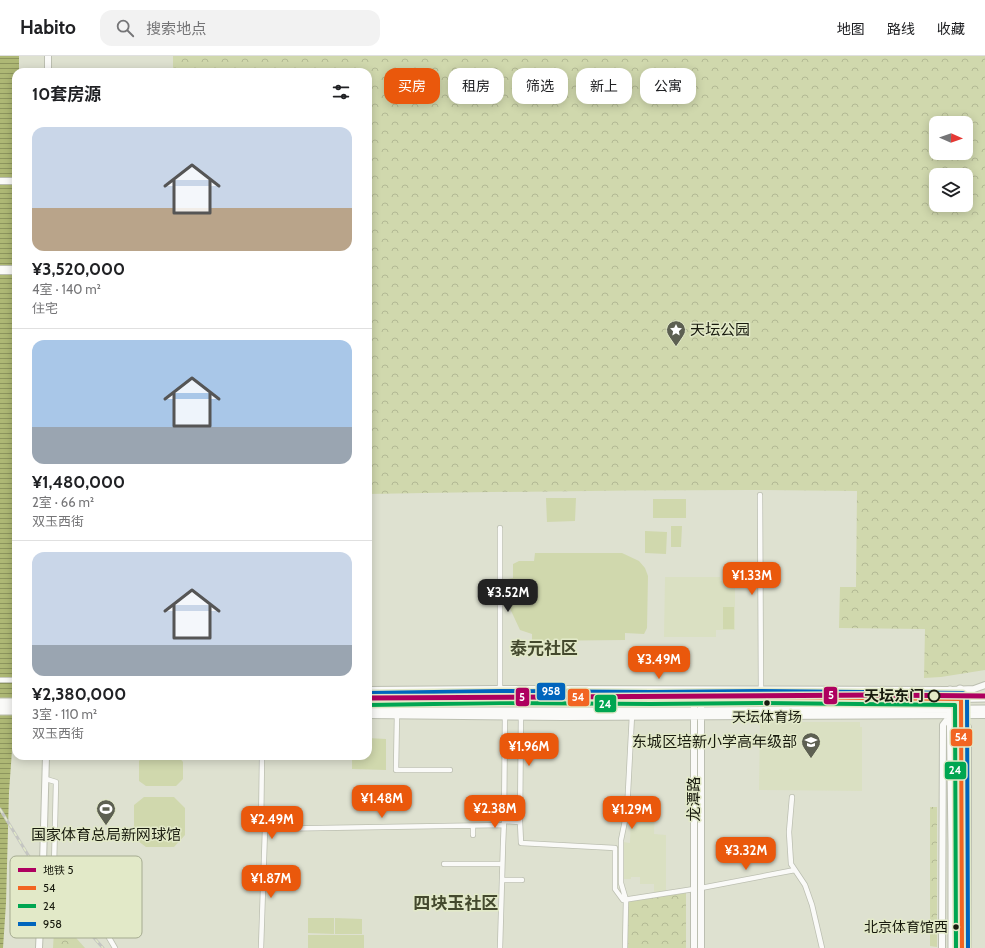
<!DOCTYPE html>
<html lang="zh">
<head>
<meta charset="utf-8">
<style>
  body { margin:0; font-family:Cabin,"Noto Sans SC",sans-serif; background:#f2f2f2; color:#202124; height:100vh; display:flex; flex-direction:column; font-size:15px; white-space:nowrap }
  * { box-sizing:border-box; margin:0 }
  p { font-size:13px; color:#757577 }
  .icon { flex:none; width:22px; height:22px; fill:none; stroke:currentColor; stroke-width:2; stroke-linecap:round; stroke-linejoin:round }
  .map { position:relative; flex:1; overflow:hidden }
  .drawer { position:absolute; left:12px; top:12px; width:360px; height:692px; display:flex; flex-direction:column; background:#fff; border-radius:12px; box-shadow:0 2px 10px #0003 }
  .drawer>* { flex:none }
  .guide { position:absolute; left:384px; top:12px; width:380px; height:36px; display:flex; gap:8px }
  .needle { width:26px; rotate:92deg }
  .buttons { position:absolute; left:929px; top:60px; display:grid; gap:8px }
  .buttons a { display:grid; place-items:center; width:44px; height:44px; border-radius:8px; background:#fff; box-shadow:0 2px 10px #0003; font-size:20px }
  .price { position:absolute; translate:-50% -34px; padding:0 9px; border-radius:8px; background:#ea580c; color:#fff; font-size:13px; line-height:26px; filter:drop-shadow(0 1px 2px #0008) }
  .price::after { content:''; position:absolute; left:50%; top:24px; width:12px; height:9px; margin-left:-6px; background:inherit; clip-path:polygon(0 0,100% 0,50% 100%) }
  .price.current { background:#222; color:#fff }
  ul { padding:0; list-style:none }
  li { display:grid; align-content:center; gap:8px; height:212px; padding:0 20px }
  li+li { border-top:1px solid #e0e0e0 }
  li span { display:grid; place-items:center; height:124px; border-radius:12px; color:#555 }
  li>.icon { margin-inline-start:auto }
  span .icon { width:72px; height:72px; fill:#fffc; stroke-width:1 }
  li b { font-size:17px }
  h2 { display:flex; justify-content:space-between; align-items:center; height:48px; padding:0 20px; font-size:17px }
  .chip { padding:0 14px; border-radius:12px; background:#fff; box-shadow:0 2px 10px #0003; font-size:14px; line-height:36px }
  .chip.current { background:#ea580c; color:#fff }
  header { display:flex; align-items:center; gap:24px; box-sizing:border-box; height:56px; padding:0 20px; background:#fff; border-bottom:1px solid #e0e0e0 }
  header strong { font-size:19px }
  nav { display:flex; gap:22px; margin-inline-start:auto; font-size:14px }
  .search { width:280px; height:36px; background:#f2f2f2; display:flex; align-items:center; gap:10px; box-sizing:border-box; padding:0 14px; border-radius:12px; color:#757577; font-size:15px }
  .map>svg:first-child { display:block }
  .built { fill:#dae0c2 }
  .forest { fill:url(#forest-crowns); fill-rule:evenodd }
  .garden { fill:#d0d8ad }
  .water { fill:url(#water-rules) }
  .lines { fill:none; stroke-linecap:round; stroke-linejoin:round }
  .minor-casing { stroke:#bcbfb1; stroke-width:6 }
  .tertiary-casing { stroke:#bcbfb1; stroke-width:8 }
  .secondary-casing { stroke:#bcbfb1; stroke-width:9 }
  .primary-casing { stroke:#bcbfb1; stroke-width:9 }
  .trunk-casing { stroke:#bcbfb1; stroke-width:10 }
  .minor { stroke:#fafaf8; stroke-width:4.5 }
  .tertiary { stroke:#fafaf8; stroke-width:6 }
  .secondary { stroke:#fafaf8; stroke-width:7 }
  .primary { stroke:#fafaf8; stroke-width:7 }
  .trunk { stroke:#fafaf8; stroke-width:8 }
  .rail-casing { stroke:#c4c5c1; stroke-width:3 }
  .rail { stroke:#e2e9c8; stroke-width:1.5; stroke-dasharray:4.5; stroke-linecap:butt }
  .bus-1-casing { stroke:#e2e9c8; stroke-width:7 }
  .bus-2-casing { stroke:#e2e9c8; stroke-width:7 }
  .bus-3-casing { stroke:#e2e9c8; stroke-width:7 }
  .bus-1 { stroke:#f26522; stroke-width:4 }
  .bus-2 { stroke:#00a651; stroke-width:4 }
  .bus-3 { stroke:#0065bd; stroke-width:4 }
  .metro-1-casing { stroke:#e2e9c8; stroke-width:8 }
  .metro-1 { stroke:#ae005f; stroke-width:5 }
  .stop-dot { fill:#e2e9c8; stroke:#181a0e; stroke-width:2 }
  .bus-dot { fill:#181a0e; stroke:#e2e9c8; stroke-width:1.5 }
  .labels { text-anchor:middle; stroke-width:3; stroke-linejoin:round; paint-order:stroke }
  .bus-label { font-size:14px; fill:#181a0e; stroke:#e2e9c8 }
  .poi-label { font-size:15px; fill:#181a0e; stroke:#e2e9c8; text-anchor:start }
  .stop-label { font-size:15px; font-weight:bold; fill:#181a0e; stroke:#e2e9c8; text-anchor:end }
  .street-label { font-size:15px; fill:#181a0e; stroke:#e2e9c8 }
  .quarter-label { font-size:17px; font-weight:bold; fill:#44492e; stroke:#e2e9c8 }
  .key { fill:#e2e9c8; stroke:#a5ab90; stroke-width:1 }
  .key-label { font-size:11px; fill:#181a0e }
  .line-badge { stroke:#e2e9c8; stroke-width:1.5 }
  .badge-label { font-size:11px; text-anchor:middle; font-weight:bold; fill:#fff }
</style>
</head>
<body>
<header>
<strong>Habito</strong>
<div class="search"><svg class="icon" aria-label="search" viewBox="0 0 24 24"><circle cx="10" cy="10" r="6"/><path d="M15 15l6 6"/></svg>搜索地点</div>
<nav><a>地图</a><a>路线</a><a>收藏</a></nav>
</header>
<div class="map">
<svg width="985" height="892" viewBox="0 0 985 892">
  <defs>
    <pattern id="forest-crowns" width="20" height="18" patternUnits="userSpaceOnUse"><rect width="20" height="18" fill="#d0d8ad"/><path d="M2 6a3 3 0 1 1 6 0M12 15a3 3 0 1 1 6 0" fill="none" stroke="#b2b994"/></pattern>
    <pattern id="water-rules" width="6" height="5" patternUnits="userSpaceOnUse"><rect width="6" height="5" fill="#aeb875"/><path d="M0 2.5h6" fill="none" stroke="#8d955e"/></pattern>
  </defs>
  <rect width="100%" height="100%" fill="#dee1d0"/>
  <path class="built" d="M665 521H720V525H735V574H716V581H664Z
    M760 666H860V671H862V735L759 734Z
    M655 752 654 778 666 779V836H654V828H640V821H631V823H622L623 786 630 787 631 753Z"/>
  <path class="forest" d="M173 0H985V614L941 621 924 622 925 573 839 572 840 531H856L857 435C821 435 786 434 751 434 623 434 495 436 368 438V16H173ZM936 67H966V97H936ZM936 119H966V149H936Z
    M930 751H937V891L930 890Z
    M686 837V892H626L628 849 629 845Z
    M55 858 85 892H53Z"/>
  <path class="garden" d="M546 442H576L575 465 547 466Z
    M653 443H686V462H653Z
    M671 470H682L681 491H671Z
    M645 475 667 476 666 498 645 497Z
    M535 497H622L639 505 645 512 648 520 647 572 644 578 625 577V584L532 585V578L520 574 507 546 508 523 513 522V508L519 505H534Z
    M723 551H734V573H723Z
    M368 682 386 683V714L352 713V700H368Z
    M143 700H178L183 706V723L176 730H146L139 725V705Z
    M144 741H174L185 752V779L174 791H146L134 782V749Z
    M308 862H334V878L308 877Z
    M335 862 362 863V878H335Z
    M308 879H364V892H308Z"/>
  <path class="water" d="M0 0H19V16H16V592L14 667 9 736 6 847 3 892H0Z"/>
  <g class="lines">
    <defs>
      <path id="minor" d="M760 439 761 641
        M0 624H16
        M500 641V472
        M397 657 396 714H450
        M262 700 261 773 504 769
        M46 723 56 726 54 810C77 837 98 861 115 892
        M792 741 789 776 791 808 805 829 812 849 822 892
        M504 765 520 766 521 787 615 792V833L623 844 694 833
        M520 766 521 657
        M473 779V770
        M444 808H502
        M502 824H522
        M701 832 795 814
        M261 892 265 773
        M500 892 503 789 504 765 505 659
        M625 892 626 844 621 827V784L627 755 632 659"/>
      <path id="tertiary" d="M48 16V0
        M0 125H16
        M368 634 500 633 951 634 974 633 985 629
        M694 641V892
        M701 641V892
        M0 651H16
        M368 659 563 661 985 659
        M961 660 963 665 968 671V892
        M39 892 43 807 46 700
        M942 892 943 669 950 660"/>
      <path id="secondary" d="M960 633 962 892
        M950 634 952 789V892"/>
      <path id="primary" d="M368 643 500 641 651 642 761 641 936 643 985 642
        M0 646H16
        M0 655H16
        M368 655H694L985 653"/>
      <path id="trunk" d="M0 214H16"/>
    </defs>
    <use href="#minor" class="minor-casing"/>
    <use href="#tertiary" class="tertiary-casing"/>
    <use href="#secondary" class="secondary-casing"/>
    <use href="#primary" class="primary-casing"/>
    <use href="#trunk" class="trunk-casing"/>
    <use href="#minor" class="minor"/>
    <use href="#tertiary" class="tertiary"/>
    <use href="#secondary" class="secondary"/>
    <use href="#primary" class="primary"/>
    <use href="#trunk" class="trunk"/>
    <defs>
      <path id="rail" d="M0 753 33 807 60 843 103 892"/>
    </defs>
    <use href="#rail" class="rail-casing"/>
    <use href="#rail" class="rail"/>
    <defs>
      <path id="bus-1" d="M368 643 500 641 651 642 761 641 961 643 962 892"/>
      <path id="bus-2" d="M368 649 500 647 651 648 761 647 955 649 956 892"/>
      <path id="bus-3" d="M368 637 500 635 651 636 761 635 963 637 966 640 967 643 968 892"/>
    </defs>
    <use href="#bus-1" class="bus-1-casing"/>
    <use href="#bus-2" class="bus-2-casing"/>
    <use href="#bus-3" class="bus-3-casing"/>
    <use href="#bus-1" class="bus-1"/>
    <use href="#bus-2" class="bus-2"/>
    <use href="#bus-3" class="bus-3"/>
    <defs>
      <path id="metro-1" d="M368 642 877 639 985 640"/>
    </defs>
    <use href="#metro-1" class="metro-1-casing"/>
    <use href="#metro-1" class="metro-1"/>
  </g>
  <defs>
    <symbol id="sight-pin" viewBox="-11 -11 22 30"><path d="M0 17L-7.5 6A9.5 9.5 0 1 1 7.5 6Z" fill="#5d6052" stroke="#e2e9c8"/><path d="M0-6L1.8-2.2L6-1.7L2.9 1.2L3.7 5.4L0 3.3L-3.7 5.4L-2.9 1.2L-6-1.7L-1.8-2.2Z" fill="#fff"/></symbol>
    <symbol id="school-pin" viewBox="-11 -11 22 30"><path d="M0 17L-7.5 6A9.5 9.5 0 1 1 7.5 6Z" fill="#5d6052" stroke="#e2e9c8"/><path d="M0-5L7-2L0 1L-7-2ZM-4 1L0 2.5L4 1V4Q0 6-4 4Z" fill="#fff"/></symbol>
    <symbol id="stadium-pin" viewBox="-11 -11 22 30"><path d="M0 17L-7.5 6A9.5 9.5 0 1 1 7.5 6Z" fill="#5d6052" stroke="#e2e9c8"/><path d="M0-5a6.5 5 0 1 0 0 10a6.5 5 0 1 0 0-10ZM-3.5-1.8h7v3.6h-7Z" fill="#fff"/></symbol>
  </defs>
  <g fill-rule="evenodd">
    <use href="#sight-pin" x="665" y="263" width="22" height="30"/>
    <use href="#school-pin" x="800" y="675" width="22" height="30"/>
    <use href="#stadium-pin" x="95" y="742" width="22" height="30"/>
  </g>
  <circle class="stop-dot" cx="934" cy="640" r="5.5"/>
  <g class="bus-dot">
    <circle cx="767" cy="647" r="3.5"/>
    <circle cx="956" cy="871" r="3.5"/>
  </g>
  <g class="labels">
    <g class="bus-label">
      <text x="767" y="666">天坛体育场</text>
      <text x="948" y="876" text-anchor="end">北京体育馆西</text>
    </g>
    <g class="poi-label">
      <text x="690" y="279">天坛公园</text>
      <text x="797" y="691" text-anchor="end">东城区培新小学高年级部</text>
      <text x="106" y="784" text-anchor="middle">国家体育总局新网球馆</text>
    </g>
    <g class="stop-label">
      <text x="924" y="645">天坛东门</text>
    </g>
    <g class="street-label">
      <text transform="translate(694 743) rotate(-90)" y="5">龙潭路</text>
    </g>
    <g class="quarter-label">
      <text x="544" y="598">泰元社区</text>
      <text x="456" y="853">四块玉社区</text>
    </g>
  </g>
  <rect x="10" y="800" width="132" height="82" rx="6" class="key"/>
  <rect x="18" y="812" width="18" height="4" fill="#ae005f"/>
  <rect x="18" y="830" width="18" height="4" fill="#f26522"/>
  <rect x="18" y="848" width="18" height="4" fill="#00a651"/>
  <rect x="18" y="866" width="18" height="4" fill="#0065bd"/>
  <g class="key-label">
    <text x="43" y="818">地铁 5</text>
    <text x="43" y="836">54</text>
    <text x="43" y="854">24</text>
    <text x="43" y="872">958</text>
  </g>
  <g class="line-badge">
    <rect x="536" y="626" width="30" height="19" rx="4" fill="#0065bd"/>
    <rect x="823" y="630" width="15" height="19" rx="4" fill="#ae005f"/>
    <rect x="515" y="631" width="15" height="20" rx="4" fill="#ae005f"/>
    <rect x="567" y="632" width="23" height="19" rx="4" fill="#f26522"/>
    <rect x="594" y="638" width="23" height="19" rx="4" fill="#00a651"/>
    <rect x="950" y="672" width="23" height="19" rx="4" fill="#f26522"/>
    <rect x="944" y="705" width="23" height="19" rx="4" fill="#00a651"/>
  </g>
  <g class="badge-label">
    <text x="551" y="639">958</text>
    <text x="831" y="643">5</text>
    <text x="522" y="645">5</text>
    <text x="578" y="645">54</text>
    <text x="605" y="652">24</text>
    <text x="961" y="685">54</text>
    <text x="955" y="718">24</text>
  </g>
</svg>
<div class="buttons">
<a><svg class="needle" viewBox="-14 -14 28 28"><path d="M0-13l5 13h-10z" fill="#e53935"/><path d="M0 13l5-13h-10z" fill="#757577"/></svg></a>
<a><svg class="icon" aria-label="layers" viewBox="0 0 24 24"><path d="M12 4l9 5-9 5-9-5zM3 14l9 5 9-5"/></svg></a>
</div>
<b class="price" style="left:752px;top:540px">¥1.33M</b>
<b class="price current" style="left:508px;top:557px">¥3.52M</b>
<b class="price" style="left:659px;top:624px">¥3.49M</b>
<b class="price" style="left:529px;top:711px">¥1.96M</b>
<b class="price" style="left:382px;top:763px">¥1.48M</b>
<b class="price" style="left:495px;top:773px">¥2.38M</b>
<b class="price" style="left:632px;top:774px">¥1.29M</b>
<b class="price" style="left:272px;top:784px">¥2.49M</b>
<b class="price" style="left:746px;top:815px">¥3.32M</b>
<b class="price" style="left:271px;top:843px">¥1.87M</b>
<div class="guide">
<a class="chip current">买房</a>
<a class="chip">租房</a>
<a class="chip">筛选</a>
<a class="chip">新上</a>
<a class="chip">公寓</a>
</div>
<section class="drawer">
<h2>10套房源<svg class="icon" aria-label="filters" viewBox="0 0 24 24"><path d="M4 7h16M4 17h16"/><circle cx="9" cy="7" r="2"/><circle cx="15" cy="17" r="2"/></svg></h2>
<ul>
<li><span style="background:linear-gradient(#c9d6e8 65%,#b9a48a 0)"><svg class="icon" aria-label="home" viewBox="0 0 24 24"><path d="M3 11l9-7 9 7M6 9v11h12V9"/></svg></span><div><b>¥3,520,000</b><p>4室 · 140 m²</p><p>住宅</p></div></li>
<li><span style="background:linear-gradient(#a9c7e8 70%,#9aa5b1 0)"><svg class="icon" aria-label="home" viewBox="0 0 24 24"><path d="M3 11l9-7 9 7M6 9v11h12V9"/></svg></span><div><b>¥1,480,000</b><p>2室 · 66 m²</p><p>双玉西街</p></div></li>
<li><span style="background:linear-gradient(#c9d6e8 75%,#9aa5b1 0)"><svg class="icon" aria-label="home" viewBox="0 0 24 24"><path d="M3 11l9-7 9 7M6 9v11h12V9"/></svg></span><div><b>¥2,380,000</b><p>3室 · 110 m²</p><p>双玉西街</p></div></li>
</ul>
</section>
</div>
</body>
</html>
